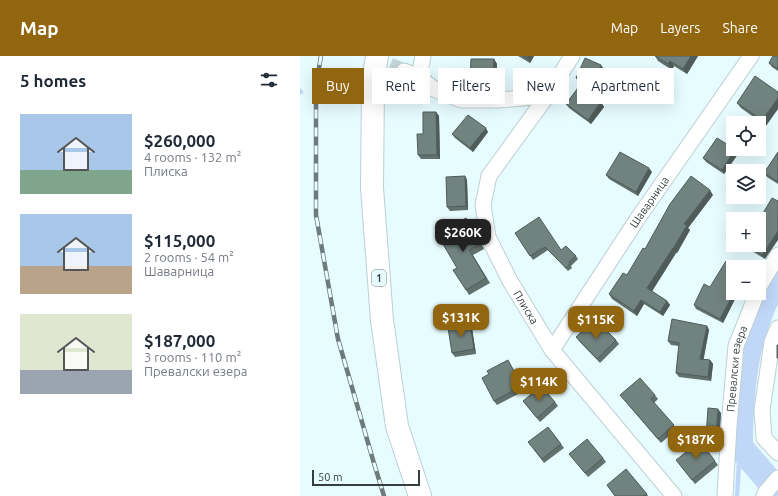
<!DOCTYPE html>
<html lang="en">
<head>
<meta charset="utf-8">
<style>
  body { margin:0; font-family:Ubuntu,sans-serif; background:#f2f2f3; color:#1f2937; height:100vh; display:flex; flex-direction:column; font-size:15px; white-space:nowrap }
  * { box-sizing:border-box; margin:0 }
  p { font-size:13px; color:#747a83 }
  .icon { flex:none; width:22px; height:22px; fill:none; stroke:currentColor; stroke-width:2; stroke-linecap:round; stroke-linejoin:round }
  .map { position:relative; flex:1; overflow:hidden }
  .sheet { display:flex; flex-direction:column; background:#fff; width:300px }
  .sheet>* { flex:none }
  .guide { position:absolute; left:12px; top:12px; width:380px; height:36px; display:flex; gap:8px }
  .buttons { position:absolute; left:426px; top:60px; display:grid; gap:8px }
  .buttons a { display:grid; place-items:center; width:40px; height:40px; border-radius:0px; background:#fff; box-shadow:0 4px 16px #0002; font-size:20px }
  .scale { position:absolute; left:12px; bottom:10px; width:108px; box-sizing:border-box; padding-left:4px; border:2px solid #353d3e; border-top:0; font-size:11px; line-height:14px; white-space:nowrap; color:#353d3e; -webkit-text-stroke:3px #e7fcff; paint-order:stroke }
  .price { position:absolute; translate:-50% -34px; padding:0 9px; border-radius:8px; background:#91660e; color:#fff; font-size:13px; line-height:26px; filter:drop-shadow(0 1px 2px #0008) }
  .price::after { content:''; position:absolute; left:50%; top:24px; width:12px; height:9px; margin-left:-6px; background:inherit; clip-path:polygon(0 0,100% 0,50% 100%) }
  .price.current { background:#222; color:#fff }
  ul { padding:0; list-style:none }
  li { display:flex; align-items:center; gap:12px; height:100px; padding:0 20px }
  li span { display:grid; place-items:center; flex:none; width:112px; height:80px; border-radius:0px; color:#555 }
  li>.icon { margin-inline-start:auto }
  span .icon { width:48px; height:48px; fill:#fffc; stroke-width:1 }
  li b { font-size:17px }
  h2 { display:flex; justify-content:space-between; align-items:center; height:48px; padding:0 20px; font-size:17px }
  .chip { padding:0 14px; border-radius:0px; background:#fff; box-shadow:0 4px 16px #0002; font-size:14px; line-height:36px }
  .chip.current { background:#91660e; color:#fff }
  header { display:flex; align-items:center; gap:24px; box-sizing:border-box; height:56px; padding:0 20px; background:#91660e; color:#fff }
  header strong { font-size:19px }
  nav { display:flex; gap:22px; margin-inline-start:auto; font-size:14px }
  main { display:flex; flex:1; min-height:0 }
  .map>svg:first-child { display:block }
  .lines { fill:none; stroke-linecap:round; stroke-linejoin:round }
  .stream { stroke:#c0d7f8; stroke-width:4.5 }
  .river { stroke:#c0d7f8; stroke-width:26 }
  .minor-tunnel { stroke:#c3d6d8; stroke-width:15; stroke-dasharray:15 8; stroke-linecap:butt }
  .minor-casing { stroke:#bcd0d3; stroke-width:17 }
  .trunk-casing { stroke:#bcd0d3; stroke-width:24 }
  .minor { stroke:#fff; stroke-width:15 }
  .trunk { stroke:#fff; stroke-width:22 }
  .rail-casing { stroke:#6e7a7c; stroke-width:4.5 }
  .rail { stroke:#e7fcff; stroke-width:3; stroke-dasharray:9; stroke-linecap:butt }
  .wall { fill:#61716d }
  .shaded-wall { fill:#4f5c59 }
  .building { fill:#71837f; stroke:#4f5c59 }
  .labels { text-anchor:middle; stroke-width:4; stroke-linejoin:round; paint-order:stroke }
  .shield { fill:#e7fcff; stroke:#6a7678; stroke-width:1 }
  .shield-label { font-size:10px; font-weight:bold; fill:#353d3e }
  .street-label { font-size:11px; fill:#353d3e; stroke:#e7fcff }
</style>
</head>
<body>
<header>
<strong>Map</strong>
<nav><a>Map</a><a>Layers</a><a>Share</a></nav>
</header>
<main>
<section class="sheet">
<h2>5 homes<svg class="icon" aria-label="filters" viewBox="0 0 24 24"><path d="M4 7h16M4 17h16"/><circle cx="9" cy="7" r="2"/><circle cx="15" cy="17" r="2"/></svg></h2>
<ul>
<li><span style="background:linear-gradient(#a9c7e8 70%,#7fa58c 0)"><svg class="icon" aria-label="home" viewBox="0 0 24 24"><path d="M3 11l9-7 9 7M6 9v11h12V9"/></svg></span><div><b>$260,000</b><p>4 rooms · 132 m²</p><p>Плиска</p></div></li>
<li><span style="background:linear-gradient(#a9c7e8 65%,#b9a48a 0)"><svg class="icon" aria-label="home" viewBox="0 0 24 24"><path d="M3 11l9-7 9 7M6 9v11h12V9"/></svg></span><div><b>$115,000</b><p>2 rooms · 54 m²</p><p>Шаварница</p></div></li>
<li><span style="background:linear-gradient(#dfe7d0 70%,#9aa5b1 0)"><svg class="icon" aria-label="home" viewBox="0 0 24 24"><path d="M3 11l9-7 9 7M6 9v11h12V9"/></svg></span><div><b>$187,000</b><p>3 rooms · 110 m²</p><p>Превалски езера</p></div></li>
</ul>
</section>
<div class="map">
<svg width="478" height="440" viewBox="0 0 478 440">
  <rect width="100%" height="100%" fill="#e7fcff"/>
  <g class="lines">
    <path class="stream" d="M0 35 1 36
      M104 42 122 46
      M437 440 440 391"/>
    <path class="river" d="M478 220C446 274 440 329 440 391L478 435"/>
    <path class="minor-tunnel" d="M69 0 104 15"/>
    <defs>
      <g id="minor">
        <path id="s1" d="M272 0 247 40 189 120 183 149 188 181 210 225 252 294 374 440"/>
        <path d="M104 15 119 21 134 33 161 44H199L247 40"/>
        <path d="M119 21 123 0"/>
        <path d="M459 231 478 199"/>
        <path d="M478 272 472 286 462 354 464 382 478 397"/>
        <path id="s2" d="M252 294 336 165 451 0"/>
        <path id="s3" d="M425 440 429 370 436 290 457 237"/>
        <path d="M464 440 466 436 478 422"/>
      </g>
      <path id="trunk" d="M77 0 73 26 72 132 82 264 97 370 120 440"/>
    </defs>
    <use href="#minor" class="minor-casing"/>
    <use href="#trunk" class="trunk-casing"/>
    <use href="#minor" class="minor"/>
    <use href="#trunk" class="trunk"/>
    <defs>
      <path id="rail" d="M21 0 16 30V159L38 283 73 404 84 440"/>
    </defs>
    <use href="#rail" class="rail-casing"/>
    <use href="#rail" class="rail"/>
  </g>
  <path class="wall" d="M218 0H234L230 7Z
    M355 0H398L387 18 374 10 372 14 358 5Z
    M478 0V15L472 11 469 7Z
    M194 3 197 8 196 28 173 27 170 23Z
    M304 13 292 40 301 46 304 51 291 68 269 52 266 48 282 27 279 26 276 22Z
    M455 20 466 70 441 52 437 47Z
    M136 56 139 60 140 103H121L118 99Z
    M188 76 173 96 155 82 152 78Z
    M478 96V128L467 121 464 117Z
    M438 98 424 118 406 106 403 102Z
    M352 116 338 140 309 123 306 119Z
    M165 120 167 124 168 154 150 155 147 151Z
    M413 139 388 172 390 174 377 197H376L352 235 367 245 370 249 363 260 344 248 337 260 312 243 309 238 327 219 345 193Z
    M169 167 184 193 173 199 190 227 169 239 166 234 145 180Z
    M215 177 276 200 278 203 271 210 272 212 268 215 248 194 233 204Z
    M444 189H459L465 203 447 192Z
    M410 231 433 237H443L440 241 437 239 423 267 396 253 394 249Z
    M407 270 409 274 403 303 410 304 413 308 411 325 379 321 376 317 379 290 371 289 368 285Z
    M172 272 176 298 155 301 152 297Z
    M299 273 316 284 319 288 300 307 279 285 276 281Z
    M210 308 224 335 197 349 194 345Z
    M320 339H355L358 343 354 347 377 373 361 387Z
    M223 345 255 346 258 350 240 366Z
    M421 357 419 385 409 384 406 380Z
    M400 385 418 409 395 428 379 408Z
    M228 386 261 388 264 392 244 407Z
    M269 398 303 402 306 406 288 421Z
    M307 429 347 438 348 440H315Z"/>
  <path class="shaded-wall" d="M229 0H234L230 7 227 2Z
    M391 0H398L387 18 383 13Z
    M194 3 197 8 196 28 193 24Z
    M370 5 374 10 372 14 368 8Z
    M301 9 304 13 292 41 289 37Z
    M478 42V53L466 70 462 64Z
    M301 46 304 51 291 68 288 64Z
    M136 56 139 60 140 103 137 99Z
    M186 72 188 76 173 96 170 92Z
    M435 94 438 98 424 118 422 114Z
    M349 112 352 116 338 140 336 136Z
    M165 120 167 124 168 154 166 150Z
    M410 134 413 139 388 172 390 174 377 197 373 193 384 168Z
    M166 162 169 167 184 193 180 188Z
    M478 175V184L465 203 462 199Z
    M373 192 376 197 351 237 347 232Z
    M434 237H436L437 239 423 267 420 263Z
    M438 237H443L440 241Z
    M341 244 344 248 337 260 334 255Z
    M367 245 370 249 363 260 360 256Z
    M170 268 172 272 176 298 174 293Z
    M407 270 409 274 403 307 400 303Z
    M208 304 210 308 224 335 222 330Z
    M410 304 413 308 411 325 408 321Z
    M418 353 421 357 419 385 416 381Z"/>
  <path class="building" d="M223 0H229L227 2Z
    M355 0H391L383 13 370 5 368 8Z
    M473 0H478V13L469 7Z
    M285 2 301 9 289 37 301 46 288 64 266 48 283 25 276 22Z
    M171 3H194L193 24 170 23Z
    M455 20 478 36V42L462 64 437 47Z
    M123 56H136L137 99H118L117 78H123Z
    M168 59 186 72 170 92 152 78Z
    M417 82 433 92V93L435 94 422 114 403 102Z
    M320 96 349 112 336 136 306 119Z
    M478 96V126L464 117Z
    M165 120 166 150 147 151 146 121Z
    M391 120 410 134 384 168 387 169 373 193V192L347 232 367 245 360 256 341 244 334 255 309 238 323 217 327 219 343 192 345 193 370 148Z
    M472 142 478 145V175L462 199 445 189H459V164Z
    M239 161 261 194 266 190 276 200 269 206 270 208 266 212 245 191 230 200 215 177Z
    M166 162 180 188 169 194 186 222 166 234 153 214 157 212 140 183 145 180 142 176Z
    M426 205 435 211H433V237H434L420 263 394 249 404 228 410 231Z
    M372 263 407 270 400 303 410 304 408 321 376 317 379 287 368 285Z
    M292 266 299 273 302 270 316 284 297 303 276 281Z
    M170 268 174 293 152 297 148 272Z
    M477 289H478V302H477Z
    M208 304 222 330 194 345 182 322 189 318 187 315Z
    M340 322 355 339 351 343 374 369 358 383 320 339Z
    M241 330 255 346 237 362 223 345Z
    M408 352 418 353 416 381 406 380Z
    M248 371 261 388 242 403 228 386Z
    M287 383 303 402 285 417 269 398Z
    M400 385 415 405 392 424 376 404Z
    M326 413 347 438 344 440H315L307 429Z"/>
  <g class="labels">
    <rect class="shield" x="72" y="214" width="14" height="16" rx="3"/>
    <g class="shield-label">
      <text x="79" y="226">1</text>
    </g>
    <g class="street-label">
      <text dy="4" stroke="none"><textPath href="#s2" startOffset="177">Шаварница</textPath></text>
      <text dy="4" stroke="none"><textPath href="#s1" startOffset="288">Плиска</textPath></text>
      <text dy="4" stroke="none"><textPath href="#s3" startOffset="128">Превалски езера</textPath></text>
    </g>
  </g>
</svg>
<div class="buttons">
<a><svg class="icon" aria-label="locate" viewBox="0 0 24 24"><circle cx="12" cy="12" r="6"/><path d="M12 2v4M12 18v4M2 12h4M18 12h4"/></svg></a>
<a><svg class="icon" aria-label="layers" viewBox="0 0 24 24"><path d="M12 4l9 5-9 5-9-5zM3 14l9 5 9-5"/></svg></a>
<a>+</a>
<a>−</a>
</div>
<div class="scale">50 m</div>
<b class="price current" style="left:163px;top:197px">$260K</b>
<b class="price" style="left:161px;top:282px">$131K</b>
<b class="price" style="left:296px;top:284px">$115K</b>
<b class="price" style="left:239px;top:346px">$114K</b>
<b class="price" style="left:396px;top:404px">$187K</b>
<div class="guide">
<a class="chip current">Buy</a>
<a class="chip">Rent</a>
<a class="chip">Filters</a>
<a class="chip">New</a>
<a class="chip">Apartment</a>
</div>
</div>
</main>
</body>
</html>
